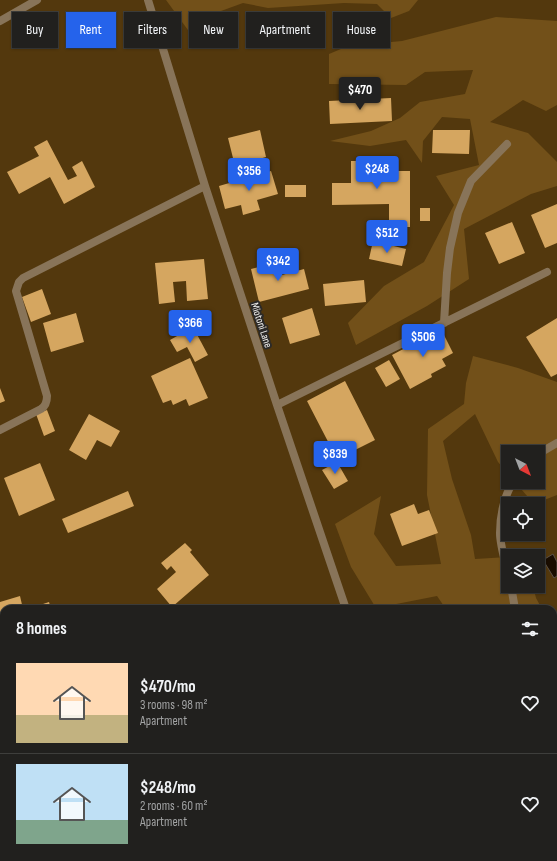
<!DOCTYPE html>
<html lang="en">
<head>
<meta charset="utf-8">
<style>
  body { margin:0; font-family:"Sofia Sans Condensed",sans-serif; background:#2d2d2b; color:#f1f3f6; height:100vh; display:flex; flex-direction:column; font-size:15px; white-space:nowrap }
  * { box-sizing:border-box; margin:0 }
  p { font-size:13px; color:#a2a3a4 }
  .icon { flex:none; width:22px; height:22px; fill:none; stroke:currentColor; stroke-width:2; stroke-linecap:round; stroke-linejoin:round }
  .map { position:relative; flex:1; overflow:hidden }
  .sheet { position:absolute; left:0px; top:605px; width:557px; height:256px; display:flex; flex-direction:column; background:#21201e; border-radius:12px 12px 0 0; box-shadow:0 1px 3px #0004,0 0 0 1px #3e3e3c }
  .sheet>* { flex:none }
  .banner { position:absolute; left:12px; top:12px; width:533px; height:36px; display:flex; gap:8px }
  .needle { width:26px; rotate:138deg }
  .fabs { position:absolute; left:501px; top:445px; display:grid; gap:8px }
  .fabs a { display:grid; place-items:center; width:44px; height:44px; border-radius:0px; background:#21201e; box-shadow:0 1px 3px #0004,0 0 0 1px #3e3e3c; font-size:20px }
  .price { position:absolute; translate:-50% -34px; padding:0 9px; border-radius:4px; background:#2563eb; color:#fff; font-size:13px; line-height:26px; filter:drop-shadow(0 1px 2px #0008) }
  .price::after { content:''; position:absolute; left:50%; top:24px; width:12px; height:9px; margin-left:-6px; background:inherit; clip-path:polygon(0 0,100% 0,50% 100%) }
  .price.on { background:#222; color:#fff }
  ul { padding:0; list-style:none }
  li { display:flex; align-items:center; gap:12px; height:100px; padding:0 16px }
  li+li { border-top:1px solid #3e3e3c }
  li span { display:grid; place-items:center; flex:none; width:112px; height:80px; border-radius:0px; color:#555 }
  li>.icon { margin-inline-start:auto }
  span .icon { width:48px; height:48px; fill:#fffc; stroke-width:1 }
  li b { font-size:17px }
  h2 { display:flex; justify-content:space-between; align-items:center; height:48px; padding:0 16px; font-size:17px }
  .chip { padding:0 14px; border-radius:0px; background:#21201e; box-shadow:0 1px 3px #0004,0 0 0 1px #3e3e3c; font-size:14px; line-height:36px }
  .chip.on { background:#2563eb; color:#fff }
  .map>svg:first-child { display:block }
  .green { fill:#53380d; fill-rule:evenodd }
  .forest { fill:#725019 }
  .water { fill:#1a0d00; stroke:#5b5148 }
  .building { fill:#d5a660 }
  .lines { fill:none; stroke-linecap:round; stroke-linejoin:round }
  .minor { stroke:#887459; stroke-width:8 }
  .labels { text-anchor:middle; stroke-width:4; stroke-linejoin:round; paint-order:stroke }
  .street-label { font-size:11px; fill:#f2f1ef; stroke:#2c2a28 }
</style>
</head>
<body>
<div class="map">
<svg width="557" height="861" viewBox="0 0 557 861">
  <rect width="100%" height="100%" fill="#2c2a28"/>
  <path class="green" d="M0 0H557V861H0ZM508 452H538V482H508ZM508 504H538V534H508ZM508 556H538V586H508ZM4 609H553V857H4Z"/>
  <path class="forest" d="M166 0H418L409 11 391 18 377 4 344 3 268 8 243 3 210 15 196 41Z
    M496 17 557 21V105L546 111 523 100 490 122 528 133 557 162V186L531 194 464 229 469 279 427 306 356 345 348 323 384 286 424 262 454 205 436 176 479 165 470 119 442 117 423 141 422 163 406 140 370 146 330 141 371 131 400 118 420 102 465 94 473 70 425 72 406 85 329 84V54L348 46 402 41Z
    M473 356 518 368 557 382V495L534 504 515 482H538V452H508V474L498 462 475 414 443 441 452 479 471 535 475 559 508 557V586H533L536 598 542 609H446L437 596 376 608 351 567 335 524 381 496 374 534 396 566 441 564 427 495 428 429 464 404 466 383Z
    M557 625V654L553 655V626Z
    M557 680V861H533V857H553V685Z"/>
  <path class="water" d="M553 554 557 562V576L554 578 543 560Z"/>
  <path class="building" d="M391 98 392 121 330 124 329 101Z
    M260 130 266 157 235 166 228 138Z
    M433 130H470L469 154 432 153Z
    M47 140 68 180 77 176 72 167 82 161 95 187 64 204 50 177 19 194 7 172 39 156 34 147Z
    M379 159H391V171H410V227H389V204L332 205V183H351V161H372V171H379Z
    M271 171 278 194 257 200 260 210 243 215 241 205 225 209 219 186Z
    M285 185H306V197H285Z
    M557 204V243L545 248 531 215Z
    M420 208H430V221H420Z
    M512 222 525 253 499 264 485 233Z
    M373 241 406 249 402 266 369 259Z
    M204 259 208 299 187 301 186 281 173 282 175 302 159 304 155 263Z
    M278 262 282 275 304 269 309 289 259 302 251 269Z
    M364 280 366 302 325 306 323 284Z
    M42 289 51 314 31 322 22 297Z
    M312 308 320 335 290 344 282 318Z
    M76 313 84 342 51 352 43 323Z
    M557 318V374L551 377 526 337Z
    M193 327 208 355 195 362 187 347 177 352 170 340Z
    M441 329 453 353 442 359 446 366 431 374 432 377 410 389 392 355Z
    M190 358 208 398 189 406 186 399 173 405 171 400 163 403 151 376Z
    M389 360 400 379 386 387 375 368Z
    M345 381 375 440 337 459 307 401Z
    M0 388 5 401 0 403Z
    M47 410 55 431 44 436 36 414Z
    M89 414 120 431 111 447 97 440 86 460 69 450Z
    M337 462 348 481 334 489 322 470Z
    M40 463 55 500 19 516 4 478Z
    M128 491 134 506 68 533 62 519Z
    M414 504 418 514 429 510 438 533 402 546 390 514Z
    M508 522V534H525L521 542 502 534Z
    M185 543 192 550 190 552 209 575 172 607 157 589 176 572 171 566 167 570 161 563Z
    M20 596 23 609H4V627L0 615V602Z
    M49 602 51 609H28Z
    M89 857H114L115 861H91Z
    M136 857H157L158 861H137Z"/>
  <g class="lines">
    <path class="minor" d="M148 0 205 186 277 405 346 609
      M0 21 37 0
      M444 323 447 273 450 248 458 213 471 181 507 144
      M277 405 547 272
      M0 430 41 409C46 406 47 402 47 396L16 291 19 282 23 278 205 186
      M538 454 557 443
      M508 574C505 561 500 545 500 533 500 516 504 496 513 482
      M511 586 515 609
      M553 765 557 762
      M0 769 4 780
      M31 857 32 861
      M458 857 459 861
      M417 861 422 857"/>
  </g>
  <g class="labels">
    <g class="street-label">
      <text transform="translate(262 325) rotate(72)" y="4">Miotoni Lane</text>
    </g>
  </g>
</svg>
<div class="fabs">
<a><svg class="needle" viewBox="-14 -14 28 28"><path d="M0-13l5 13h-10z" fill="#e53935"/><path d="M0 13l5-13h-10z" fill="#a2a3a4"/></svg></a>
<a><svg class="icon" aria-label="locate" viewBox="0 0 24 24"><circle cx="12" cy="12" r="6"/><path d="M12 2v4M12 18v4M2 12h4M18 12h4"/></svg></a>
<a><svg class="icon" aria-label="layers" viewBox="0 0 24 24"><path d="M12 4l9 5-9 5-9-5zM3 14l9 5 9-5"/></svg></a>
</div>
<b class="price on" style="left:360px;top:111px">$470</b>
<b class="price" style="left:377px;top:190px">$248</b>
<b class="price" style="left:249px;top:192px">$356</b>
<b class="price" style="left:387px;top:254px">$512</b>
<b class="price" style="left:278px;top:282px">$342</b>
<b class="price" style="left:190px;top:344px">$366</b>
<b class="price" style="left:423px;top:358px">$506</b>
<b class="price" style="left:335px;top:475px">$839</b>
<div class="banner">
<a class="chip">Buy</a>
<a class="chip on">Rent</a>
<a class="chip">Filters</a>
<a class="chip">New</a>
<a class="chip">Apartment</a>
<a class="chip">House</a>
</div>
<section class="sheet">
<h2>8 homes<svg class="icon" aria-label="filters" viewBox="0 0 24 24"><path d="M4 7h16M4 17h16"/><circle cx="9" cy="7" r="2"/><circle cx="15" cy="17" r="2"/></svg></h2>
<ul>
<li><span style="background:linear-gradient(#ffd9b3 65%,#c2b280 0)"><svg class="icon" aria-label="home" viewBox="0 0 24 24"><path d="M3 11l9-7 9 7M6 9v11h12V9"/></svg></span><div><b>$470/mo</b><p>3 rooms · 98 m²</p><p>Apartment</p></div><svg class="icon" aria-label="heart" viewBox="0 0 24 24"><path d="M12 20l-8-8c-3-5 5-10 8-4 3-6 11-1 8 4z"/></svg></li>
<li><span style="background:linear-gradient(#bfe0f5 70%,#7fa58c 0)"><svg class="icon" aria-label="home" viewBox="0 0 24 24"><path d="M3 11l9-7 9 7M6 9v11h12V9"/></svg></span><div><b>$248/mo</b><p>2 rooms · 60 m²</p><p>Apartment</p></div><svg class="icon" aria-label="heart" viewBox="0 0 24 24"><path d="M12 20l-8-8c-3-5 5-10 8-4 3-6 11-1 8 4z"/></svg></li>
</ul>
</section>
</div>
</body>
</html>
